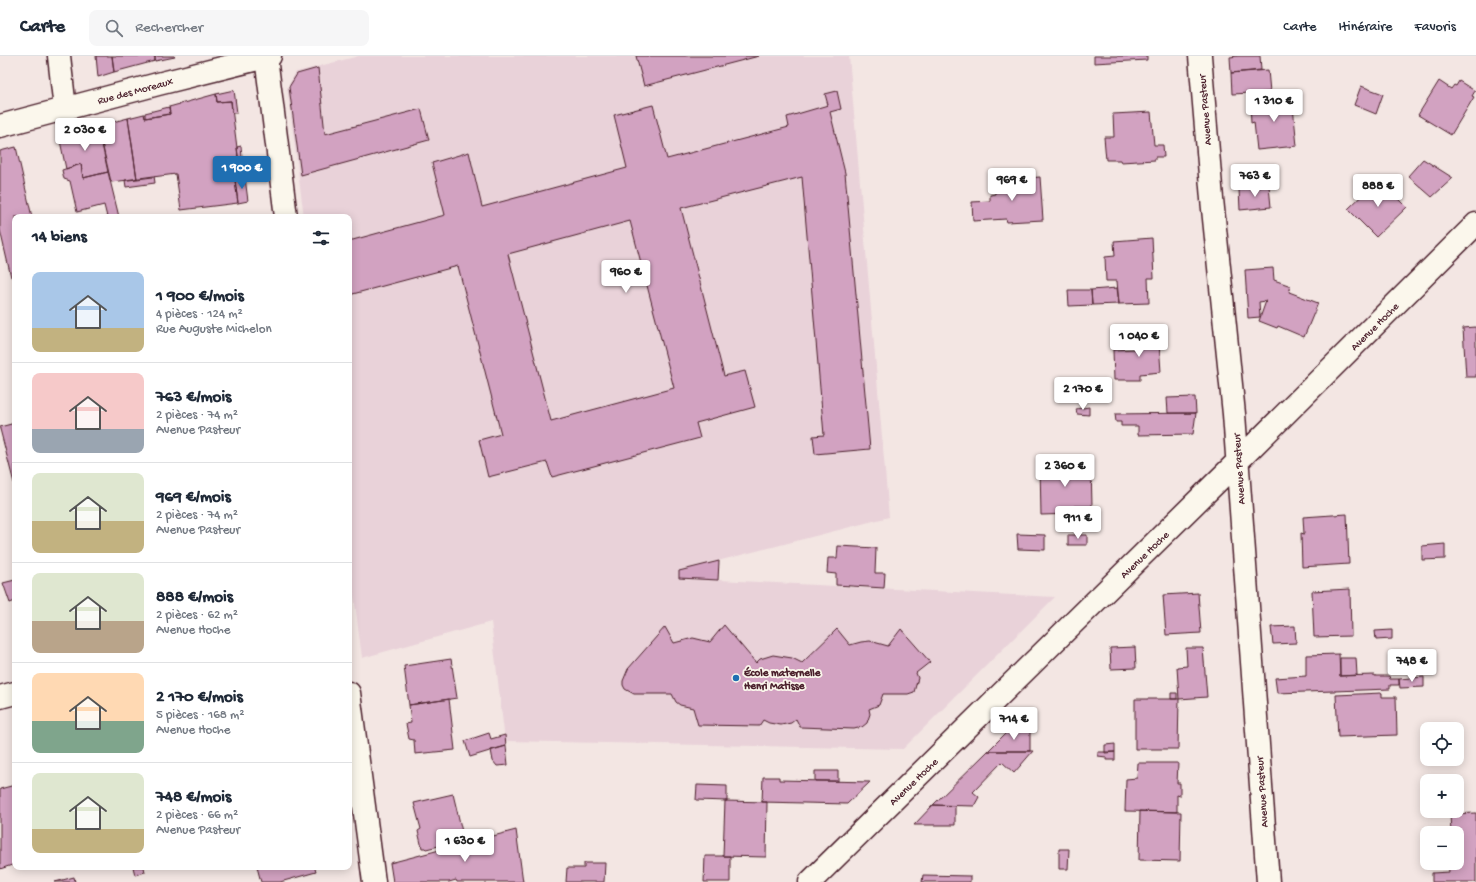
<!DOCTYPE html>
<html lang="fr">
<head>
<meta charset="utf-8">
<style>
  body { margin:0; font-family:"Gochi Hand",sans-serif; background:#f6f6f7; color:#1f2937; height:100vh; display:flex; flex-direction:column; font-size:15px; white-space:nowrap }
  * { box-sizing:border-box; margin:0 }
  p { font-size:13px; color:#747a83 }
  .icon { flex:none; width:22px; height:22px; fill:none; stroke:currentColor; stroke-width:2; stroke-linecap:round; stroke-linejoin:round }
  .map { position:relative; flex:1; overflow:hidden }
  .side { position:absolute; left:12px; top:158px; width:340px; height:656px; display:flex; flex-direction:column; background:#fff; border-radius:8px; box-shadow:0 2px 10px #0003 }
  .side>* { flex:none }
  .buttons { position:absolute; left:1420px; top:666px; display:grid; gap:8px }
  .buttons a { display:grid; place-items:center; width:44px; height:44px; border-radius:8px; background:#fff; box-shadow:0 2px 10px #0003; font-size:20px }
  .price { position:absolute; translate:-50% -34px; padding:0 9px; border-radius:4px; background:#fff; color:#222; font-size:13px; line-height:26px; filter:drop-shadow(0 1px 2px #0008) }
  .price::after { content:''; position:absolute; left:50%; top:24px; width:12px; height:9px; margin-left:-6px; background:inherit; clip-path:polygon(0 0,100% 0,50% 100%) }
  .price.selected { background:#1f6fb2; color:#fff }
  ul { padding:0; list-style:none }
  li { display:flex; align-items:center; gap:12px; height:100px; padding:0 20px }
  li+li { border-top:1px solid #e0e1e3 }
  li span { display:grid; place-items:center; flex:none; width:112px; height:80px; border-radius:8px; color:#555 }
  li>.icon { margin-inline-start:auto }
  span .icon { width:48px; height:48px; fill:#fffc; stroke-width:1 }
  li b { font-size:17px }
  h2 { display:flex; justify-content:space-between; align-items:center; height:48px; padding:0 20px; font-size:17px }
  header { display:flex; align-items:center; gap:24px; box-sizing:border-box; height:56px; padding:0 20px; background:#fff; border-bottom:1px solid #e0e1e3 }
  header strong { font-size:19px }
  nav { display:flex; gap:22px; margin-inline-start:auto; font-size:14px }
  .search { width:280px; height:36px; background:#f6f6f7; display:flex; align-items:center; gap:10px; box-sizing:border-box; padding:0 14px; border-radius:8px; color:#747a83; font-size:15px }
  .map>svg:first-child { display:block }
  .built { fill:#e9d2d9 }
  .building { fill:#d2a2c1; stroke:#4a1f2b; fill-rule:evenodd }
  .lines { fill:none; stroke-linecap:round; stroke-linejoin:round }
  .minor-casing { stroke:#4a1f2b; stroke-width:25 }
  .minor { stroke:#fbf7ec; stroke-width:22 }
  .poi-dot { fill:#1f6fb2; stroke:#fbf7ec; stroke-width:1.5 }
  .labels { text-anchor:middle; stroke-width:3.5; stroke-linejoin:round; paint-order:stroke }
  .street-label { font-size:11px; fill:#4a1f2b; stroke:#fbf7ec }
  .poi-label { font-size:11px; font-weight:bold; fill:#4a1f2b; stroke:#fbf7ec; text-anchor:start }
</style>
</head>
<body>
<header>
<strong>Carte</strong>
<div class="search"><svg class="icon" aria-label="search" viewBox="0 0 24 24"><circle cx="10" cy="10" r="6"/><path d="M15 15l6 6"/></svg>Rechercher</div>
<nav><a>Carte</a><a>Itinéraire</a><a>Favoris</a></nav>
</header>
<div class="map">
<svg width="1476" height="826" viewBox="0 0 1476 826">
  <rect width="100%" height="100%" fill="#f3e6e3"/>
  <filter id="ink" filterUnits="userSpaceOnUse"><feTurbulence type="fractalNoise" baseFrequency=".025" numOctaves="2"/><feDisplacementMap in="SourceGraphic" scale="8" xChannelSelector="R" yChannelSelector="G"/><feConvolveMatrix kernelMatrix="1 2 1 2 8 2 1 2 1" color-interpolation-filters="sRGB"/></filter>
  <g filter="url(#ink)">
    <path class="built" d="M359 0H849L889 461 679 515V522L1055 541 903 693 505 685 491 566 362 602 349 501V161H304L287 32 296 16Z"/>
    <path class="building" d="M96 0H112L114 16 98 21Z
      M112 0H155V5L114 16Z
      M155 0H174L175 1 155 5Z
      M636 0H759L644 30Z
      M1094 0H1147V4L1094 7Z
      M1238 0H1260L1261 14 1231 17 1230 1Z
      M318 12 325 78 421 53 429 84 301 119 289 31 297 18Z
      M1268 14 1270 36 1232 38 1231 17Z
      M1439 25 1451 33 1454 29 1456 30 1459 25 1475 35 1472 40 1474 41 1451 79 1418 59Z
      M1361 30 1383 38 1376 58 1354 49Z
      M234 34 237 57H232L231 45 217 46 216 38Z
      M837 35 841 53 830 56 845 117 870 393 815 398 813 380 824 379 802 121 681 152 724 320 745 315 755 351 696 367 700 382 552 421 547 406 488 421 479 384 501 378 458 210 349 239V185L445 159 432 107 469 96 482 151 627 112 614 59 653 49 667 103 789 71 787 61 828 49 825 38ZM630 165 674 332 551 365 508 198Z
      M216 38 217 46 231 45 241 123 235 124 238 147 181 154 176 118 137 123 128 62 144 58 145 62 170 58 169 51Z
      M1292 41 1297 90 1257 94 1254 66 1251 67 1250 45Z
      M169 51 170 58 145 62V57Z
      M1151 56 1154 89H1163L1164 101H1155V104L1121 106 1120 104H1106L1104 81H1114L1113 58Z
      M128 62 137 123 111 126 98 70Z
      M98 70 108 116 83 122 81 108 66 113 59 80Z
      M241 90 242 102H238L237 91Z
      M16 91 32 161H15V220L11 221 0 174V95Z
      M1423 103 1453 122 1432 141 1408 120Z
      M81 108 83 122 108 116 119 161H107L104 149 77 156 70 125 64 123 62 114Z
      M154 120 155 127 126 131 125 124Z
      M1040 121 1043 164 1007 166 1006 163 973 165 972 146 990 145V139L995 138V128L1005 127 1004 124Z
      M245 122 248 145 238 147 235 124Z
      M1379 123 1407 151 1376 181 1348 153Z
      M1269 130 1271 151 1240 154 1239 133Z
      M1152 182 1154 222H1148L1149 247 1119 248 1117 225H1106L1105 201 1115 200 1114 185Z
      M1273 212 1274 224 1291 230 1289 236 1318 247 1304 281 1278 270 1277 272 1259 265 1266 245 1259 246 1260 261 1248 262 1245 214Z
      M1117 232 1119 248 1092 249 1091 234Z
      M1068 234H1091L1092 249 1069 250Z
      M1476 271V321H1466L1463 272Z
      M1158 273 1161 316 1140 318V324H1114L1113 294 1139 293 1138 274Z
      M1195 341 1196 357H1168L1167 342Z
      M1089 351V359L1077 358 1076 353Z
      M1196 357 1193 378 1138 379V370H1121V366H1116L1115 358Z
      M15 367V431L0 373V371Z
      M1040 409H1091L1092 450H1074V458L1041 459Z
      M1347 458 1349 508 1302 511 1301 477 1304 478 1303 461Z
      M1017 478 1045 479V494L1018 493Z
      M1068 479H1087V489H1068Z
      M1445 488V503L1422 504V490Z
      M838 490 876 492 875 517H885L884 532 836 529V518L827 517 828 502H837Z
      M719 505 718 524 679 522V515Z
      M15 524V545L10 547 3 527Z
      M1350 533 1351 580 1314 581 1312 535Z
      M1198 537 1201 577 1166 579 1163 539Z
      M724 569 756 607 760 603 773 599 792 602 802 607 837 573 850 589 861 586 870 585 888 590 901 573 930 606 916 617 918 622 914 636 908 638H883L879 649 869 653 870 658 867 667 862 671 854 673 800 671 796 663 791 667 781 669 769 667 763 664 759 670 698 669 693 652 680 649 676 646 672 638H634L625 633 623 629V625L628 613 665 571 674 587 693 582 710 586Z
      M1295 570 1296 587 1273 588 1271 571Z
      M1392 574V583L1376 584 1375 575Z
      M1135 591 1136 612 1111 613 1110 592Z
      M1186 592H1203L1207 641 1179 643 1177 611 1187 610Z
      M1339 598 1340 620 1375 619V620H1389L1390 623H1399V629H1390V633L1277 637 1275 622 1306 620V599Z
      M1340 602H1356L1357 619 1340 620Z
      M451 603 457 642 409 649 404 610Z
      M1424 621V631L1400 632 1399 623Z
      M1171 637H1177V643H1171Z
      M1382 637V641H1396L1397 679 1338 681 1336 639Z
      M449 643 455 694 415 698 414 684 409 683 406 668 411 667 409 649Z
      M1135 643H1179L1178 693H1135Z
      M1011 672 1030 673V695H988Z
      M489 677 491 683 505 679 506 690 470 701 465 685Z
      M1115 688V696L1105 697V689Z
      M506 690 508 709 497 710 493 705 491 694Z
      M988 695H1033L1014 717 1002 706 973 736 979 741 974 750 933 749Z
      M1098 696H1115V704H1106V701L1098 700Z
      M1138 707H1178L1177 727H1180V740L1177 739V756L1125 755 1126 723 1137 722Z
      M815 715H838V725H815Z
      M763 721H779V724L870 726 847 748 762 746Z
      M15 729V808L0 813V733Z
      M697 729 727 730V745L696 744Z
      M453 738 464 784 426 793 425 792H422L418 775 421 773 414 747Z
      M725 745 767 746 766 801 723 800Z
      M933 749 955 750V769H914Z
      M1140 755 1181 756 1180 805 1139 804Z
      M1476 757V826H1432V817L1449 816 1448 807H1457V777H1451L1450 758Z
      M516 774 523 826H457L456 824 449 826H393L390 807Z
      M1059 793H1069L1068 813H1059Z
      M705 800H730V826H704Z
      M584 807H605L604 826H566L567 812H584Z
      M133 811H144L145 816 135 819Z
      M257 811H317L315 813 316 816 280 826H261Z
      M923 819 970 820V826H922Z
      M74 821 75 826H55Z"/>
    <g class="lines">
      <defs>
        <path id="minor" d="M59 0 65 53
          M1200 0 1212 143 1234 358 1268 826
          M266 1 286 161
          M0 70 158 28 270 0
          M349 637 374 826
          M0 641 15 637
          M810 826 1238 405 1476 168"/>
      </defs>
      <use href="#minor" class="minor-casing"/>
      <use href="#minor" class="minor"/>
    </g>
  </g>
  <circle class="poi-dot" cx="736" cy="622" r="4"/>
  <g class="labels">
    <g class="street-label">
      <text transform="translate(135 34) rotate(-15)" y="4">Rue des Moreaux</text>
      <text transform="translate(1204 54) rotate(-95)" y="4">Avenue Pasteur</text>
      <text transform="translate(1374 270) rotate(-45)" y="4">Avenue Hoche</text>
      <text transform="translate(1238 413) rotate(-94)" y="4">Avenue Pasteur</text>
      <text transform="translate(1144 498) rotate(-44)" y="4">Avenue Hoche</text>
      <text transform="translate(913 725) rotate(-44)" y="4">Avenue Hoche</text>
      <text transform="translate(1261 736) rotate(-94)" y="4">Avenue Pasteur</text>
    </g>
    <g class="poi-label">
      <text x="744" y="620">École maternelle<tspan x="744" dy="13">Henri Matisse</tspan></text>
    </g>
  </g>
</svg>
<div class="buttons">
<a><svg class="icon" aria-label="locate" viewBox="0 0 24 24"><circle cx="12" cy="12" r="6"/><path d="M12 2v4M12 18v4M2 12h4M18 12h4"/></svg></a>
<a>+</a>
<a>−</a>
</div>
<b class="price" style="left:1274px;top:67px">1 310 €</b>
<b class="price" style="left:85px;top:96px">2 030 €</b>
<b class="price selected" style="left:242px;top:134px">1 900 €</b>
<b class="price" style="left:1255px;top:142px">763 €</b>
<b class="price" style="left:1012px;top:146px">969 €</b>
<b class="price" style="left:1378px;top:152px">888 €</b>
<b class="price" style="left:626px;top:238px">960 €</b>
<b class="price" style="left:1139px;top:302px">1 040 €</b>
<b class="price" style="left:1083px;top:355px">2 170 €</b>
<b class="price" style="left:1065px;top:432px">2 360 €</b>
<b class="price" style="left:1078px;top:484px">911 €</b>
<b class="price" style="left:1412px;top:627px">748 €</b>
<b class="price" style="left:1014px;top:685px">714 €</b>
<b class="price" style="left:465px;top:807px">1 630 €</b>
<section class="side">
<h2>14 biens<svg class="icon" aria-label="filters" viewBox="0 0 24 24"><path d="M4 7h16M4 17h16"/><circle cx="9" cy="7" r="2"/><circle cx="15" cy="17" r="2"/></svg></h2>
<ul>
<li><span style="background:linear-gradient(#a9c7e8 70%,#c2b280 0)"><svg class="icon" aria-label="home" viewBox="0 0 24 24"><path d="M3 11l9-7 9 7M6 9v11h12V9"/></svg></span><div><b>1 900 €/mois</b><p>4 pièces · 124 m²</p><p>Rue Auguste Michelon</p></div></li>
<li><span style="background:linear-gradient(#f6c9c9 70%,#9aa5b1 0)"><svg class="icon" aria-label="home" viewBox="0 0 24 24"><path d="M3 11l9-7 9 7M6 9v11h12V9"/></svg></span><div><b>763 €/mois</b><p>2 pièces · 74 m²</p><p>Avenue Pasteur</p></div></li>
<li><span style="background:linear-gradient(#dfe7d0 60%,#c2b280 0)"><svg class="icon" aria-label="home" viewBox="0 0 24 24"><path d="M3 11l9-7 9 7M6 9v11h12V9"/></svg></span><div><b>969 €/mois</b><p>2 pièces · 74 m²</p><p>Avenue Pasteur</p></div></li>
<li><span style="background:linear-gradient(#dfe7d0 60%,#b9a48a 0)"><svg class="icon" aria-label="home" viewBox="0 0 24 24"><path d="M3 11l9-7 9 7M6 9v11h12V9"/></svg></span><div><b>888 €/mois</b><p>2 pièces · 62 m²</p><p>Avenue Hoche</p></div></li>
<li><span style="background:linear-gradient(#ffd9b3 60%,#7fa58c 0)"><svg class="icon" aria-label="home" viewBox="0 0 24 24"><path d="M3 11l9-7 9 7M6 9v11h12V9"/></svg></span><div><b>2 170 €/mois</b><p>5 pièces · 168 m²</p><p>Avenue Hoche</p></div></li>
<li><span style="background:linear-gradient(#dfe7d0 70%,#c2b280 0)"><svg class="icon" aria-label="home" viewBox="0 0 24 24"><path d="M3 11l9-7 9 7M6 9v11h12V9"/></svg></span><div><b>748 €/mois</b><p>2 pièces · 66 m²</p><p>Avenue Pasteur</p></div></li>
</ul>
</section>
</div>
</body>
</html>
